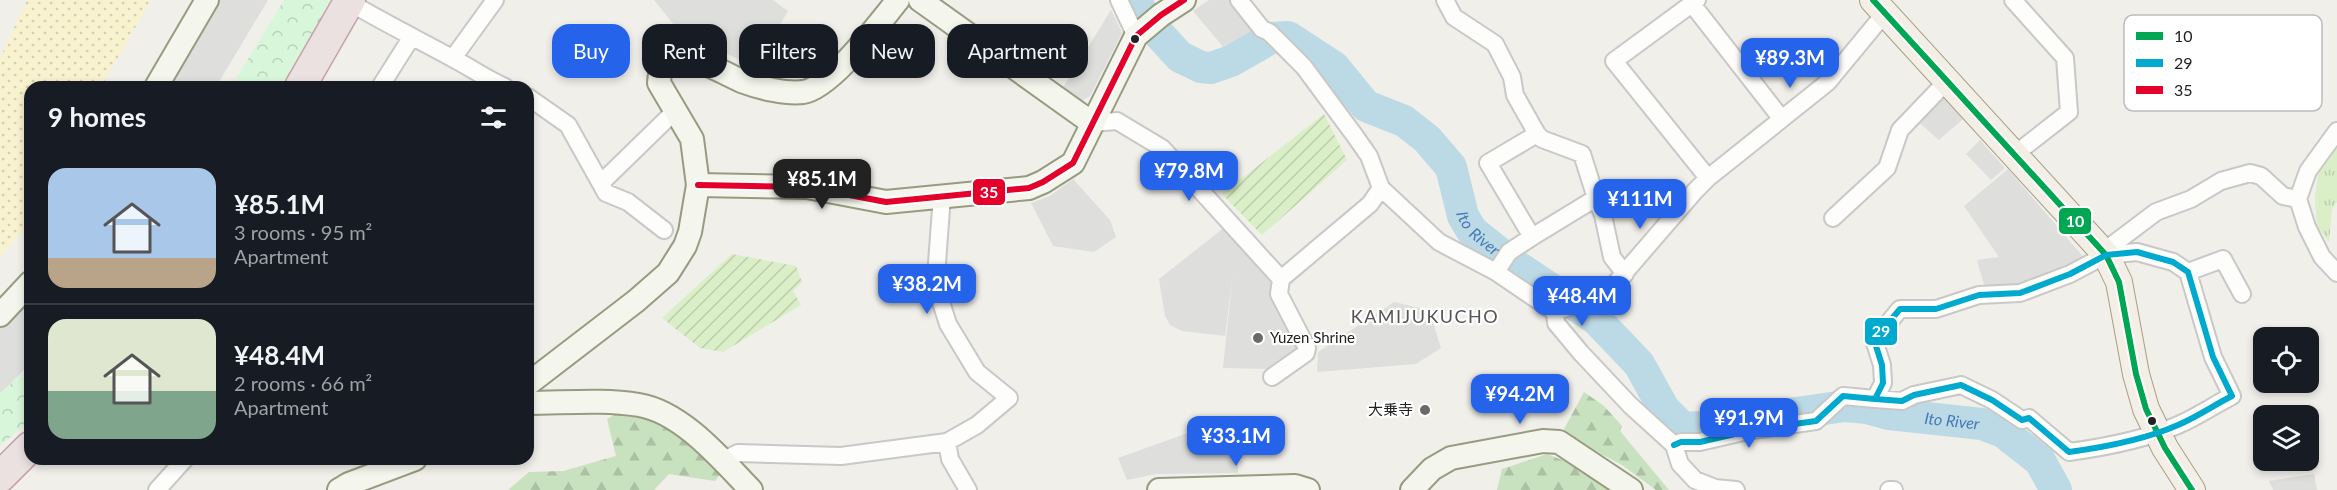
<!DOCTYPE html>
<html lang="en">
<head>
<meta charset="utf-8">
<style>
  body { margin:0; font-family:Lato,"Noto Sans JP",sans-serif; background:#20242c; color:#f1f3f6; height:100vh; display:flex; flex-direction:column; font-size:22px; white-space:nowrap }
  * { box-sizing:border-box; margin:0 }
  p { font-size:20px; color:#9ea1a6 }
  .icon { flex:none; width:33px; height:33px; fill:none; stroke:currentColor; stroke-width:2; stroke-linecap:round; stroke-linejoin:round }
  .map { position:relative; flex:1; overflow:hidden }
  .details { position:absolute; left:24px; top:81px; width:510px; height:384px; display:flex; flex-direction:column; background:#171b24; border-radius:18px; box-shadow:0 3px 9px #0003 }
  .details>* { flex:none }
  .top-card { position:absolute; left:552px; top:24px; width:570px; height:54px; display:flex; gap:12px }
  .controls { position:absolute; left:2253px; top:327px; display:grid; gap:12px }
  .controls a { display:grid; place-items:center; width:66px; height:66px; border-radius:12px; background:#171b24; box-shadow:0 3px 9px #0003; font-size:30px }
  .price { position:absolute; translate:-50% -51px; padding:0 14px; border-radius:12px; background:#2563eb; color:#fff; font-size:20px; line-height:39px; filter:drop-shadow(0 2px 3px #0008) }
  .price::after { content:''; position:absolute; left:50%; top:36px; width:18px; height:14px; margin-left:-9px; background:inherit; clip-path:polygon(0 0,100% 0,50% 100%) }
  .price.active { background:#222; color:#fff }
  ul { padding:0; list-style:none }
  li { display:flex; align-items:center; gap:18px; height:150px; padding:0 24px }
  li+li { border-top:2px solid #363941 }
  li span { display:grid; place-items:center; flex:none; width:168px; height:120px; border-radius:18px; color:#555 }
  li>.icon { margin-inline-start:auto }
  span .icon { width:72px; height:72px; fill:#fffc; stroke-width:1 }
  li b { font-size:26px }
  h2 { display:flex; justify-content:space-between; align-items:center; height:72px; padding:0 24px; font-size:26px }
  .chip { padding:0 21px; border-radius:18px; background:#171b24; box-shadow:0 3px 9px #0003; font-size:21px; line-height:54px }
  .chip.active { background:#2563eb; color:#fff }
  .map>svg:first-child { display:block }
  .religious { fill:#dededc }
  .grass { fill:url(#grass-tufts) }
  .forest { fill:url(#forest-firs) }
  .sand { fill:url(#sand-dots) }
  .park { fill:url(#park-crowns) }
  .garden { fill:url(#garden-furrows) }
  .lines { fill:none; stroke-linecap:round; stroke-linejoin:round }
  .river { stroke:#bcdae5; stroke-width:32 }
  .street-casing { stroke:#c9c8c6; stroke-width:20 }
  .secondary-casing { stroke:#979b80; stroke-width:26 }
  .primary-casing { stroke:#a79f86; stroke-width:28 }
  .highway-casing { stroke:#c7a0a9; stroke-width:33 }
  .street { stroke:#fdfdfc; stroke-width:16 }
  .secondary { stroke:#f4f5ec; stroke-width:22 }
  .primary { stroke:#f3eee6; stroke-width:26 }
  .highway { stroke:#ece1e1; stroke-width:30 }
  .bus-1-casing { stroke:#fff; stroke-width:10 }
  .bus-2-casing { stroke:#fff; stroke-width:10 }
  .bus-3-casing { stroke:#fff; stroke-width:10 }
  .bus-1 { stroke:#00a651; stroke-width:6 }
  .bus-2 { stroke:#00a9ce; stroke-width:6 }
  .bus-3 { stroke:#e4002b; stroke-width:6 }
  .bus-dot { fill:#222; stroke:#fff; stroke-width:2 }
  .poi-dot { fill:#6a6a68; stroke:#fff; stroke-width:2 }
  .labels { text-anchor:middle; stroke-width:4.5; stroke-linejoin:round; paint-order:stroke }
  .poi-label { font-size:15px; fill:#222; stroke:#fff; text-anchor:start }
  .water-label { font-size:16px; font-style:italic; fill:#4578ba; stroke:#fff }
  .quarter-label { font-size:18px; letter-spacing:1.5px; fill:#555; stroke:#fff }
  .key { fill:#fff; stroke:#bdbdbd; stroke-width:1.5 }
  .key-label { font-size:16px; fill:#222 }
  .line-badge { stroke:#fff; stroke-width:2 }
  .badge-label { font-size:16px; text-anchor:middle; font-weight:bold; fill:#fff }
</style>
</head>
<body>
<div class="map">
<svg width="2337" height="490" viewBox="0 0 2337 490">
  <defs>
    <pattern id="grass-tufts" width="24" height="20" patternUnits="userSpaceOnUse" patternTransform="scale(1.5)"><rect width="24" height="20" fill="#daefc7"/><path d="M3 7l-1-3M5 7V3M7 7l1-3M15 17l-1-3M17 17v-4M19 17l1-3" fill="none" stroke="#bbcdab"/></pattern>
    <pattern id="forest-firs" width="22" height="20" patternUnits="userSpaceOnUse" patternTransform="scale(1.5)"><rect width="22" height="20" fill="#c8e1be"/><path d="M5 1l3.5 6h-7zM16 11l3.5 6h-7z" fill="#acc1a3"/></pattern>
    <pattern id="sand-dots" width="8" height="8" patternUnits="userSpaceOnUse" patternTransform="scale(1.5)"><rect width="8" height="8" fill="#f8f2cf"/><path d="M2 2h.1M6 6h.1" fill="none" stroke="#d4cfb1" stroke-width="1.8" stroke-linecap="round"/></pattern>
    <pattern id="park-crowns" width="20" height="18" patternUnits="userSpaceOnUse" patternTransform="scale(1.5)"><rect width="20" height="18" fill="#d8f7da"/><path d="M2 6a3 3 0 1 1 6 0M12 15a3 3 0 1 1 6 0" fill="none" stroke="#b9d3bb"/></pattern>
    <pattern id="garden-furrows" width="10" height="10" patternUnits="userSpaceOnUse" patternTransform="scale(1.5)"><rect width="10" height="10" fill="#daefc7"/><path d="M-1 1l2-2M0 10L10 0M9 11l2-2" fill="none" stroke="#bbcdab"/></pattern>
  </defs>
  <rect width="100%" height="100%" fill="#f0efea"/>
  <path class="religious" d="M216 0H268L216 87H164Z
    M654 0H773L788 11 755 67 679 31Z
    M1209 0H1231L1258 33 1229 54 1193 11Z
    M1111 10 1122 33 1090 96 1081 101 1062 89Z
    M1942 94 1963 119 1939 140 1916 120Z
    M1980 140 2005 168 1991 180 1966 154Z
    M2008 169 2085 259 2045 279 2013 286 1985 288 1977 260 1999 257 1964 206Z
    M1073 179 1110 220 1116 237 1094 252 1053 246 1031 203 1050 196Z
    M1225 227 1239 243 1238 246 1246 250 1274 282 1304 348 1270 369 1223 368 1233 272 1225 336 1182 331 1170 325 1165 316 1159 279Z
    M25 299 30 304V364L0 394V322Z
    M1394 302 1429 310 1441 348 1416 364 1317 372 1318 352Z
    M1238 433V473L1156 474 1127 480 1118 458 1185 434Z
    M2314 474 2317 490H2273L2269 481Z"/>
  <path class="grass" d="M2337 147V202L2332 209 2329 242 2317 226 2315 197 2319 169Z"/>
  <path class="forest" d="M1584 392 1604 406 1622 426 1620 431 1669 490H1656L1622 465 1584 445 1563 431Z
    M619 412 657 416 722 472 715 481 669 474 654 490H508L529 472 563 471 616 456 607 419Z
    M1547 454 1599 475 1615 490H1497L1502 469Z"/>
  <path class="sand" d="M27 0H151L101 87H30V224L0 256V58Z"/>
  <path class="park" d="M284 0H334L281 87H231Z
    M30 367V420L0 446V393Z"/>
  <path class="garden" d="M1324 114 1347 160 1262 235 1222 194Z
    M732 254 796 266 802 282 793 291 801 305 723 352 700 348 662 318Z"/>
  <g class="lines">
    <path class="river" id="s1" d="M1136 0 1142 13 1158 33 1180 57 1201 67 1211 68 1231 61 1271 38 1288 37 1334 67 1366 106 1404 121 1427 139 1451 167 1463 216 1472 231 1512 263 1596 319 1639 364 1664 409 1683 428 1700 427 1845 406 1867 408 1889 414 1982 424 2003 432 2040 461 2056 490"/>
    <defs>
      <path id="street" d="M1119 0 1136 36
        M1239 0 1262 29 1269 32 1304 67 1355 136 1369 156 1381 188 1439 242 1496 272 1555 312
        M1445 0 1454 17 1495 44 1512 77 1515 95 1537 134
        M1697 0 1614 61 1708 178
        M2013 0 2065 58 2069 112 2014 155
        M349 2C383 22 417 39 452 58 470 67 486 79 505 87
        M1692 4 1781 118
        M453 58 495 0
        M380 87 411 38
        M528 97 568 125 606 193 628 202 664 230
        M1092 123 1117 121 1162 148 1281 279
        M2337 131 2308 171 2298 199 2307 227 2322 257 2337 273
        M601 183 675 111
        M1596 198 1582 154 1542 139 1537 134 1488 163 1532 237 1596 198 1603 215 1612 257 1625 274
        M1833 218 1887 168 1900 130 1946 82
        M2103 252 2156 212 2191 199 2221 181 2250 173 2261 176 2283 196 2298 199
        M1496 272 1509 252 1532 237
        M2188 272 2223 259 2242 294
        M1555 312 1607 293 1695 191 1708 178 1828 82 1885 13
        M1555 312 1556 323 1581 353 1630 405 1674 445 1680 464 1695 480 1715 488 1736 490
        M1272 377 1306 353 1307 348 1279 294 1281 279 1370 204 1381 188
        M947 442 950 459 968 490
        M1674 445 1681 442H1700L1752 430 1816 421 1843 396 1875 399 1883 383 1882 365 1875 343 1879 334 1900 309H1936L1979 295 2020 293 2070 274 2106 255 2137 252 2173 262 2188 272 2213 357 2232 396C2214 405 2197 417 2178 425 2144 440 2106 447 2069 452L2029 418 2022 420 1992 400 1961 385 1914 395 1902 401 1875 399
        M722 461 738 453 841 456 947 442 977 425 1009 398 977 372 948 324 941 302 936 276 942 196
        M157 490 185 459
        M1889 490H1894"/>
      <path id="secondary" d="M920 0 1092 123
        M156 87 207 0
        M698 185 807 187 886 202 1029 188 1043 182 1073 163 1136 36 1161 15 1184 0
        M0 315 30 283
        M528 384 636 301 668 273 685 246 690 232 698 185 692 139 659 83C661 32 721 73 744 82 760 88 786 94 803 92 831 88 879 23 898 0
        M528 403C564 403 603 399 639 405 682 412 722 460 751 490
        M339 490 349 484 415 459
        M1159 490 1295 486 1308 490
        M1412 490 1432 469 1451 458 1543 441 1559 442 1631 490"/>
      <path id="primary" d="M1873 0 2106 255 2119 282 2136 374 2146 409 2165 448 2192 490"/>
      <path id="highway" d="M300 87 350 0
        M0 477 30 447"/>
    </defs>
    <use href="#street" class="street-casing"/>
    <use href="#secondary" class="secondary-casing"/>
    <use href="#primary" class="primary-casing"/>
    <use href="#highway" class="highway-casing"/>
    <use href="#street" class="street"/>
    <use href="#secondary" class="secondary"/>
    <use href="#primary" class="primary"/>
    <use href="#highway" class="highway"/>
    <defs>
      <path id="bus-1" d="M1873 0 2106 255 2119 282 2136 374 2146 409 2165 448 2192 490"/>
      <path id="bus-2" d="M1674 445 1681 442H1700L1752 430 1816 421 1843 396 1875 399 1883 383 1882 365 1875 343 1879 334 1900 309H1936L1979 295 2020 293 2070 274 2106 255 2137 252 2173 262 2188 272 2213 357 2232 396C2214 405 2197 417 2178 425 2144 440 2106 447 2069 452L2029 418 2022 420 1992 400 1961 385 1914 395 1902 401 1875 399"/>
      <path id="bus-3" d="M698 185 807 187 886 202 1029 188 1043 182 1073 163 1136 36 1161 15 1184 0"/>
    </defs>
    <use href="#bus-1" class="bus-1-casing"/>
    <use href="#bus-2" class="bus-2-casing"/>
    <use href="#bus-3" class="bus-3-casing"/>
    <use href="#bus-1" class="bus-1"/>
    <use href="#bus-2" class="bus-2"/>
    <use href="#bus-3" class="bus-3"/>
  </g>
  <g class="bus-dot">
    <circle cx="1135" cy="39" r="5"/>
    <circle cx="2152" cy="421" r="5"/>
  </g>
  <g class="poi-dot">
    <circle cx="1258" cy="338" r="6"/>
    <circle cx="1425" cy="410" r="6"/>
  </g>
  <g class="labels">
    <g class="poi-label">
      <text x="1270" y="343">Yuzen Shrine</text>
      <text x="1413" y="415" text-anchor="end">大乗寺</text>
    </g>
    <g class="water-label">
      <text dy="6" stroke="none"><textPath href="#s1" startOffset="476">Ito River</textPath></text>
      <text dy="6" stroke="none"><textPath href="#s1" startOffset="1035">Ito River</textPath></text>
    </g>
    <g class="quarter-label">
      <text x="1425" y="323">KAMIJUKUCHO</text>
    </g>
  </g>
  <rect x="2124" y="15" width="198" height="96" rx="9" class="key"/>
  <rect x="2136" y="32" width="27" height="8" fill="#00a651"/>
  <rect x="2136" y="59" width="27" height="8" fill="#00a9ce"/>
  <rect x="2136" y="86" width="27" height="8" fill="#e4002b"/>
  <g class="key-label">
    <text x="2174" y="42">10</text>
    <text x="2174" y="69">29</text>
    <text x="2174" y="96">35</text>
  </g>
  <g class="line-badge">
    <rect x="972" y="178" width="34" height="28" rx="6" fill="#e4002b"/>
    <rect x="2058" y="207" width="34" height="28" rx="6" fill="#00a651"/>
    <rect x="1864" y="317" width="34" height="29" rx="6" fill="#00a9ce"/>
  </g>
  <g class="badge-label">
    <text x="989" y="198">35</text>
    <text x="2075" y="227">10</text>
    <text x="1881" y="337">29</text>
  </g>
</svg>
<div class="controls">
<a><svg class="icon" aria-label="locate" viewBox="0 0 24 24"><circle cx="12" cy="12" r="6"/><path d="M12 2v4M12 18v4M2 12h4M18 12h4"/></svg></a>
<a><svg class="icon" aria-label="layers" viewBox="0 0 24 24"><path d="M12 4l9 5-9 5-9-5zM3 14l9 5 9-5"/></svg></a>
</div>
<b class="price" style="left:1790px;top:89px">¥89.3M</b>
<b class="price" style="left:1189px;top:202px">¥79.8M</b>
<b class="price active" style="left:822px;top:210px">¥85.1M</b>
<b class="price" style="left:1640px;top:230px">¥111M</b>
<b class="price" style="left:927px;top:315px">¥38.2M</b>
<b class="price" style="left:1582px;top:327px">¥48.4M</b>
<b class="price" style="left:1520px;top:425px">¥94.2M</b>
<b class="price" style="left:1749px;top:449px">¥91.9M</b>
<b class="price" style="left:1236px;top:467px">¥33.1M</b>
<div class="top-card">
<a class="chip active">Buy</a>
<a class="chip">Rent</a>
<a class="chip">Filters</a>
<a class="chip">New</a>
<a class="chip">Apartment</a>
</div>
<section class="details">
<h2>9 homes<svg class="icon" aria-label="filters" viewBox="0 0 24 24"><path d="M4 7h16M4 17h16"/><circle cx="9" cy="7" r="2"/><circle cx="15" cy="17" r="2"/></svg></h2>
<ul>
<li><span style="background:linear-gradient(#a9c7e8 75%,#b9a48a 0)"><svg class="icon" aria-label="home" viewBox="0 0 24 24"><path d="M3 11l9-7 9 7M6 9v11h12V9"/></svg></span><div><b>¥85.1M</b><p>3 rooms · 95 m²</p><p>Apartment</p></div></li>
<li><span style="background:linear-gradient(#dfe7d0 60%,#7fa58c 0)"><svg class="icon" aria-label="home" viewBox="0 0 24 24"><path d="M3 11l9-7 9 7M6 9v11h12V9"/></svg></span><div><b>¥48.4M</b><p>2 rooms · 66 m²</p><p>Apartment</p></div></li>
</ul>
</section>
</div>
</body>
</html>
